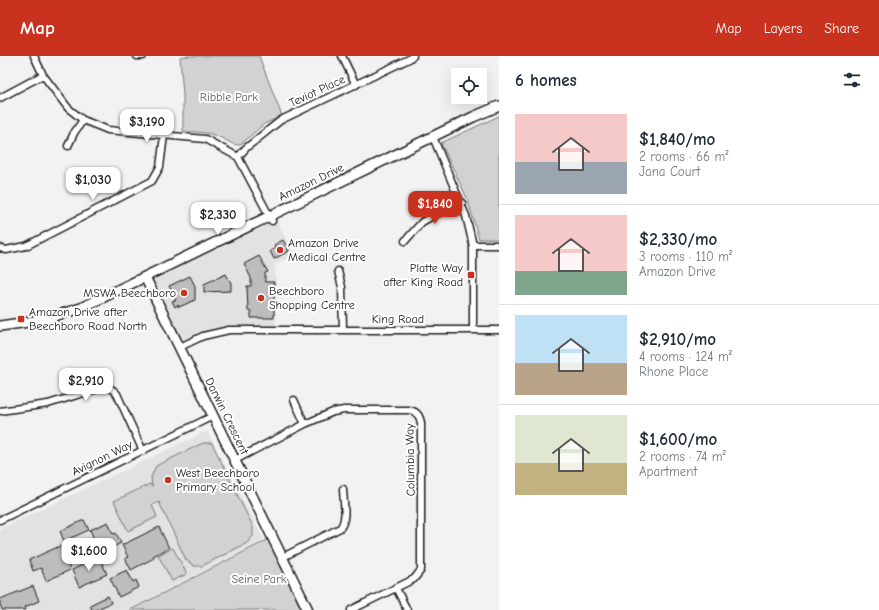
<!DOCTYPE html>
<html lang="en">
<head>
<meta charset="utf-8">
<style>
  body { margin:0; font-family:"Comic Neue",sans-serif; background:#f2f2f3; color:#1f2937; height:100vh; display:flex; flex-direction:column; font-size:15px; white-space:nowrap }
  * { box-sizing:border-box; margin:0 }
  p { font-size:13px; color:#747a83 }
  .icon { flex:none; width:22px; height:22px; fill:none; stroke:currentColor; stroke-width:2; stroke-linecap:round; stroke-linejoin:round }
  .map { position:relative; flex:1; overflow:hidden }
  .drawer { display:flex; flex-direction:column; background:#fff; width:380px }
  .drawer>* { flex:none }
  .fabs { position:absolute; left:451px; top:12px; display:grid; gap:8px }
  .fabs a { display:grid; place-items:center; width:36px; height:36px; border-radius:0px; background:#fff; box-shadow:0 4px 16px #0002; font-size:20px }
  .price { position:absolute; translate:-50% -34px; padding:0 9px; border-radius:8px; background:#fff; color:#222; font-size:13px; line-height:26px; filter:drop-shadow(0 1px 2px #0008) }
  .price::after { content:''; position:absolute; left:50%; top:24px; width:12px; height:9px; margin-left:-6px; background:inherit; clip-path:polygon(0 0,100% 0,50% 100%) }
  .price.active { background:#c8321e; color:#fff }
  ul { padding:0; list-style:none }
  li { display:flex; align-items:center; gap:12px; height:100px; padding:0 16px }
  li+li { border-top:1px solid #e0e1e3 }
  li span { display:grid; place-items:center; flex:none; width:112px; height:80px; border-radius:0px; color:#555 }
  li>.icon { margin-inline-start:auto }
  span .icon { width:48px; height:48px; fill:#fffc; stroke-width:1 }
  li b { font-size:17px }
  h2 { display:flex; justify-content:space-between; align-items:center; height:48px; padding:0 16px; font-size:17px }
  header { display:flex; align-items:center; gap:24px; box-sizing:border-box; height:56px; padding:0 20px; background:#c8321e; color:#fff }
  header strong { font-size:19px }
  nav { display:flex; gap:22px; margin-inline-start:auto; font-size:14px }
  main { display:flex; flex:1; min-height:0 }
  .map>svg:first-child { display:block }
  .built { fill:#e2e2e2 }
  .green { fill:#d2d2d2; stroke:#777 }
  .building { fill:#bdbdbd; stroke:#1c1c1c }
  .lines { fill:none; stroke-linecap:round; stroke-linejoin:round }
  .street-casing { stroke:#1c1c1c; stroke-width:9 }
  .secondary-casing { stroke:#1c1c1c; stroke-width:12 }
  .street { stroke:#fff; stroke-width:6 }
  .secondary { stroke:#fff; stroke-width:9 }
  .poi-dot { fill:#c8321e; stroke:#fff; stroke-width:1.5 }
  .labels { text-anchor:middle; stroke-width:4; stroke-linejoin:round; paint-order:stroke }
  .street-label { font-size:12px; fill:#1c1c1c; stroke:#fff }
  .park-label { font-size:12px; fill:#5c5c5c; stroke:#fff }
  .poi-label { font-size:12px; fill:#1c1c1c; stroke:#fff; text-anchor:start }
</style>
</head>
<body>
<header>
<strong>Map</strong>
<nav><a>Map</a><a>Layers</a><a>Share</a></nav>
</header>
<main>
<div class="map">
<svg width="499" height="554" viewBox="0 0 499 554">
  <rect width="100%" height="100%" fill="#f2f2f2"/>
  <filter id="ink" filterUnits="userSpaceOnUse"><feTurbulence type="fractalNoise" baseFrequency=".025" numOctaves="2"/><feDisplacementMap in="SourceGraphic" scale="8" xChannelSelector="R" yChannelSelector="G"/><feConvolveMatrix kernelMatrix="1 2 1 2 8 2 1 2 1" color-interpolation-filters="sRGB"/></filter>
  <g filter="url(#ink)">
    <path class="built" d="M276 163 294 199 275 208 276 274H229L180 291 147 226Z
      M207 375 264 484 127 554H0V473Z"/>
    <path class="green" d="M185 0H259L282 60 264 68 240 89C231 89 227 84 219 81 208 76 195 76 183 75V39L180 1Z
      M499 60V183H479L467 142 441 87Z
      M203 387H212L253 471V480L247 487 202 510H194L186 504 159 446 152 449 157 461 128 475 114 445 150 428 152 431 151 421 156 410Z
      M273 481 309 554H130Z
      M173 492 187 518 172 525 158 499Z"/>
    <path class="building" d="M283 184 289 195 274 203 270 195 275 192 274 189Z
      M259 200 268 216 265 217V226H274V262H251V255H248L247 230H251V222L244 208Z
      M226 218 231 227V235L204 236V228Z
      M190 220 195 230V244L179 251 178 249 175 251 172 245 176 244 169 230Z
      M84 464 89 474 64 485 60 475Z
      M108 466 113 478 116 477 121 487 99 498 94 488 96 487 90 474Z
      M159 471 169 492 153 500 154 502 131 514 125 502 128 501 122 489Z
      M60 490 70 514 46 525 41 512 33 515 29 504Z
      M99 501 107 518 79 531 72 514Z
      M127 514 133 526 136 524 139 531 119 541 110 522Z
      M33 530 39 545 25 551 26 554H2L0 548V543Z
      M108 540 111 547 95 554H92L90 549Z"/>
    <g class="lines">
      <defs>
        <path id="street" d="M34 0 43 19 68 52 83 64 108 74 205 83 238 101 272 165
          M137 0H143
          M342 0 356 29
          M0 42 43 19
          M433 81 466 160 473 189V274
          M68 90 74 77 83 64
          M238 101 246 92 281 64 409 3 413 0
          M405 185 422 166 436 158 462 147
          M473 189H499
          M0 192 6 194 26 190 152 125 160 111 164 79
          M338 215 342 231 343 274
          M180 291 203 280 229 274H499
          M294 344 305 368
          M0 355 48 348 100 332C107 330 112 332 117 338L143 395
          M235 404 305 368 333 356 344 354H409C416 355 420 360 421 367V514L414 523 351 554
          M0 464 213 360
          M283 501 340 472C348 463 343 444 343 433
          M396 532 407 554"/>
        <path id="secondary" d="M145 221 308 554
          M0 270 42 264 81 252 473 61 499 50"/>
      </defs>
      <use href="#street" class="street-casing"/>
      <use href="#secondary" class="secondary-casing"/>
      <use href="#street" class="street"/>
      <use href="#secondary" class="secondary"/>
    </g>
  </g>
  <g class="poi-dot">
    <circle cx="280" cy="194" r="4"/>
    <rect x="467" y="215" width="8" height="8" rx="2"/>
    <circle cx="184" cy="237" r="4"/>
    <circle cx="261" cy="242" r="4"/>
    <rect x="17" y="259" width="8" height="8" rx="2"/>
    <circle cx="168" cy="424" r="4"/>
  </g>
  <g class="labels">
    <g class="street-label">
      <text transform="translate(317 35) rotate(-25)" y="4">Teviot Place</text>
      <text transform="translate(311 126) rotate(-26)" y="4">Amazon Drive</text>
      <text x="398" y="267">King Road</text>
      <text transform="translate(227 360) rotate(64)" y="4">Darwin Crescent</text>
      <text transform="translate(102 402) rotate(-26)" y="4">Avignon Way</text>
      <text transform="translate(410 404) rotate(-91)" y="4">Columbia Way</text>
    </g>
    <g class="park-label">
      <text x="229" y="45">Ribble Park</text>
      <text x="259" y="527">Seine Park</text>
    </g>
    <g class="poi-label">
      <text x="288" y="191">Amazon Drive<tspan x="288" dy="14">Medical Centre</tspan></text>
      <text x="463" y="216" text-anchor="end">Platte Way<tspan x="463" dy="14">after King Road</tspan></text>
      <text x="269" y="239">Beechboro<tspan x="269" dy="14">Shopping Centre</tspan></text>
      <text x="176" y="241" text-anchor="end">MSWA Beechboro</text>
      <text x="29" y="260">Amazon Drive after<tspan x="29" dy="14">Beechboro Road North</tspan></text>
      <text x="176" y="421">West Beechboro<tspan x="176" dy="14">Primary School</tspan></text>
    </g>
  </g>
</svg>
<div class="fabs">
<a><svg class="icon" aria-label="locate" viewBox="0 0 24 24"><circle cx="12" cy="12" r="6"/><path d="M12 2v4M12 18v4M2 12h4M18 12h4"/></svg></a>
</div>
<b class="price" style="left:147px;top:87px">$3,190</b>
<b class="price" style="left:93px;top:145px">$1,030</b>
<b class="price active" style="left:435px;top:169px">$1,840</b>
<b class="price" style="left:218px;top:180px">$2,330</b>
<b class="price" style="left:86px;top:346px">$2,910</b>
<b class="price" style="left:89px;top:516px">$1,600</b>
</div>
<section class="drawer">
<h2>6 homes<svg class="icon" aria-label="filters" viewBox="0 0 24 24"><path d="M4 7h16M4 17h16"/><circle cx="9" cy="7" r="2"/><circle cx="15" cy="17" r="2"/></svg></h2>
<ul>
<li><span style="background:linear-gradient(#f6c9c9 60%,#9aa5b1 0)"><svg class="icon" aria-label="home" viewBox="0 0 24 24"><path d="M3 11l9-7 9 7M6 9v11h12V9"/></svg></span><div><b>$1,840/mo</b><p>2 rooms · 66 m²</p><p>Jana Court</p></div></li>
<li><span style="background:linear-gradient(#f6c9c9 70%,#7fa58c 0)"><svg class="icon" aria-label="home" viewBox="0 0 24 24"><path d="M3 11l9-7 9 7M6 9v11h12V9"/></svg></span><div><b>$2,330/mo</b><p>3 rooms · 110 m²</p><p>Amazon Drive</p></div></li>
<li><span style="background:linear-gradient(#bfe0f5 60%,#b9a48a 0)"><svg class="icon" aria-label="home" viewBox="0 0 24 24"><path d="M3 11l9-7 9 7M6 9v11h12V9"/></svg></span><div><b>$2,910/mo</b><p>4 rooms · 124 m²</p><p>Rhone Place</p></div></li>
<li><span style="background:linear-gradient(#dfe7d0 60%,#c2b280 0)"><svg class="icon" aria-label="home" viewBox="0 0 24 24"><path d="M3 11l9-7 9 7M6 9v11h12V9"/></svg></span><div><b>$1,600/mo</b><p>2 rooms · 74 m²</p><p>Apartment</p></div></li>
</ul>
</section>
</main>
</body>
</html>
